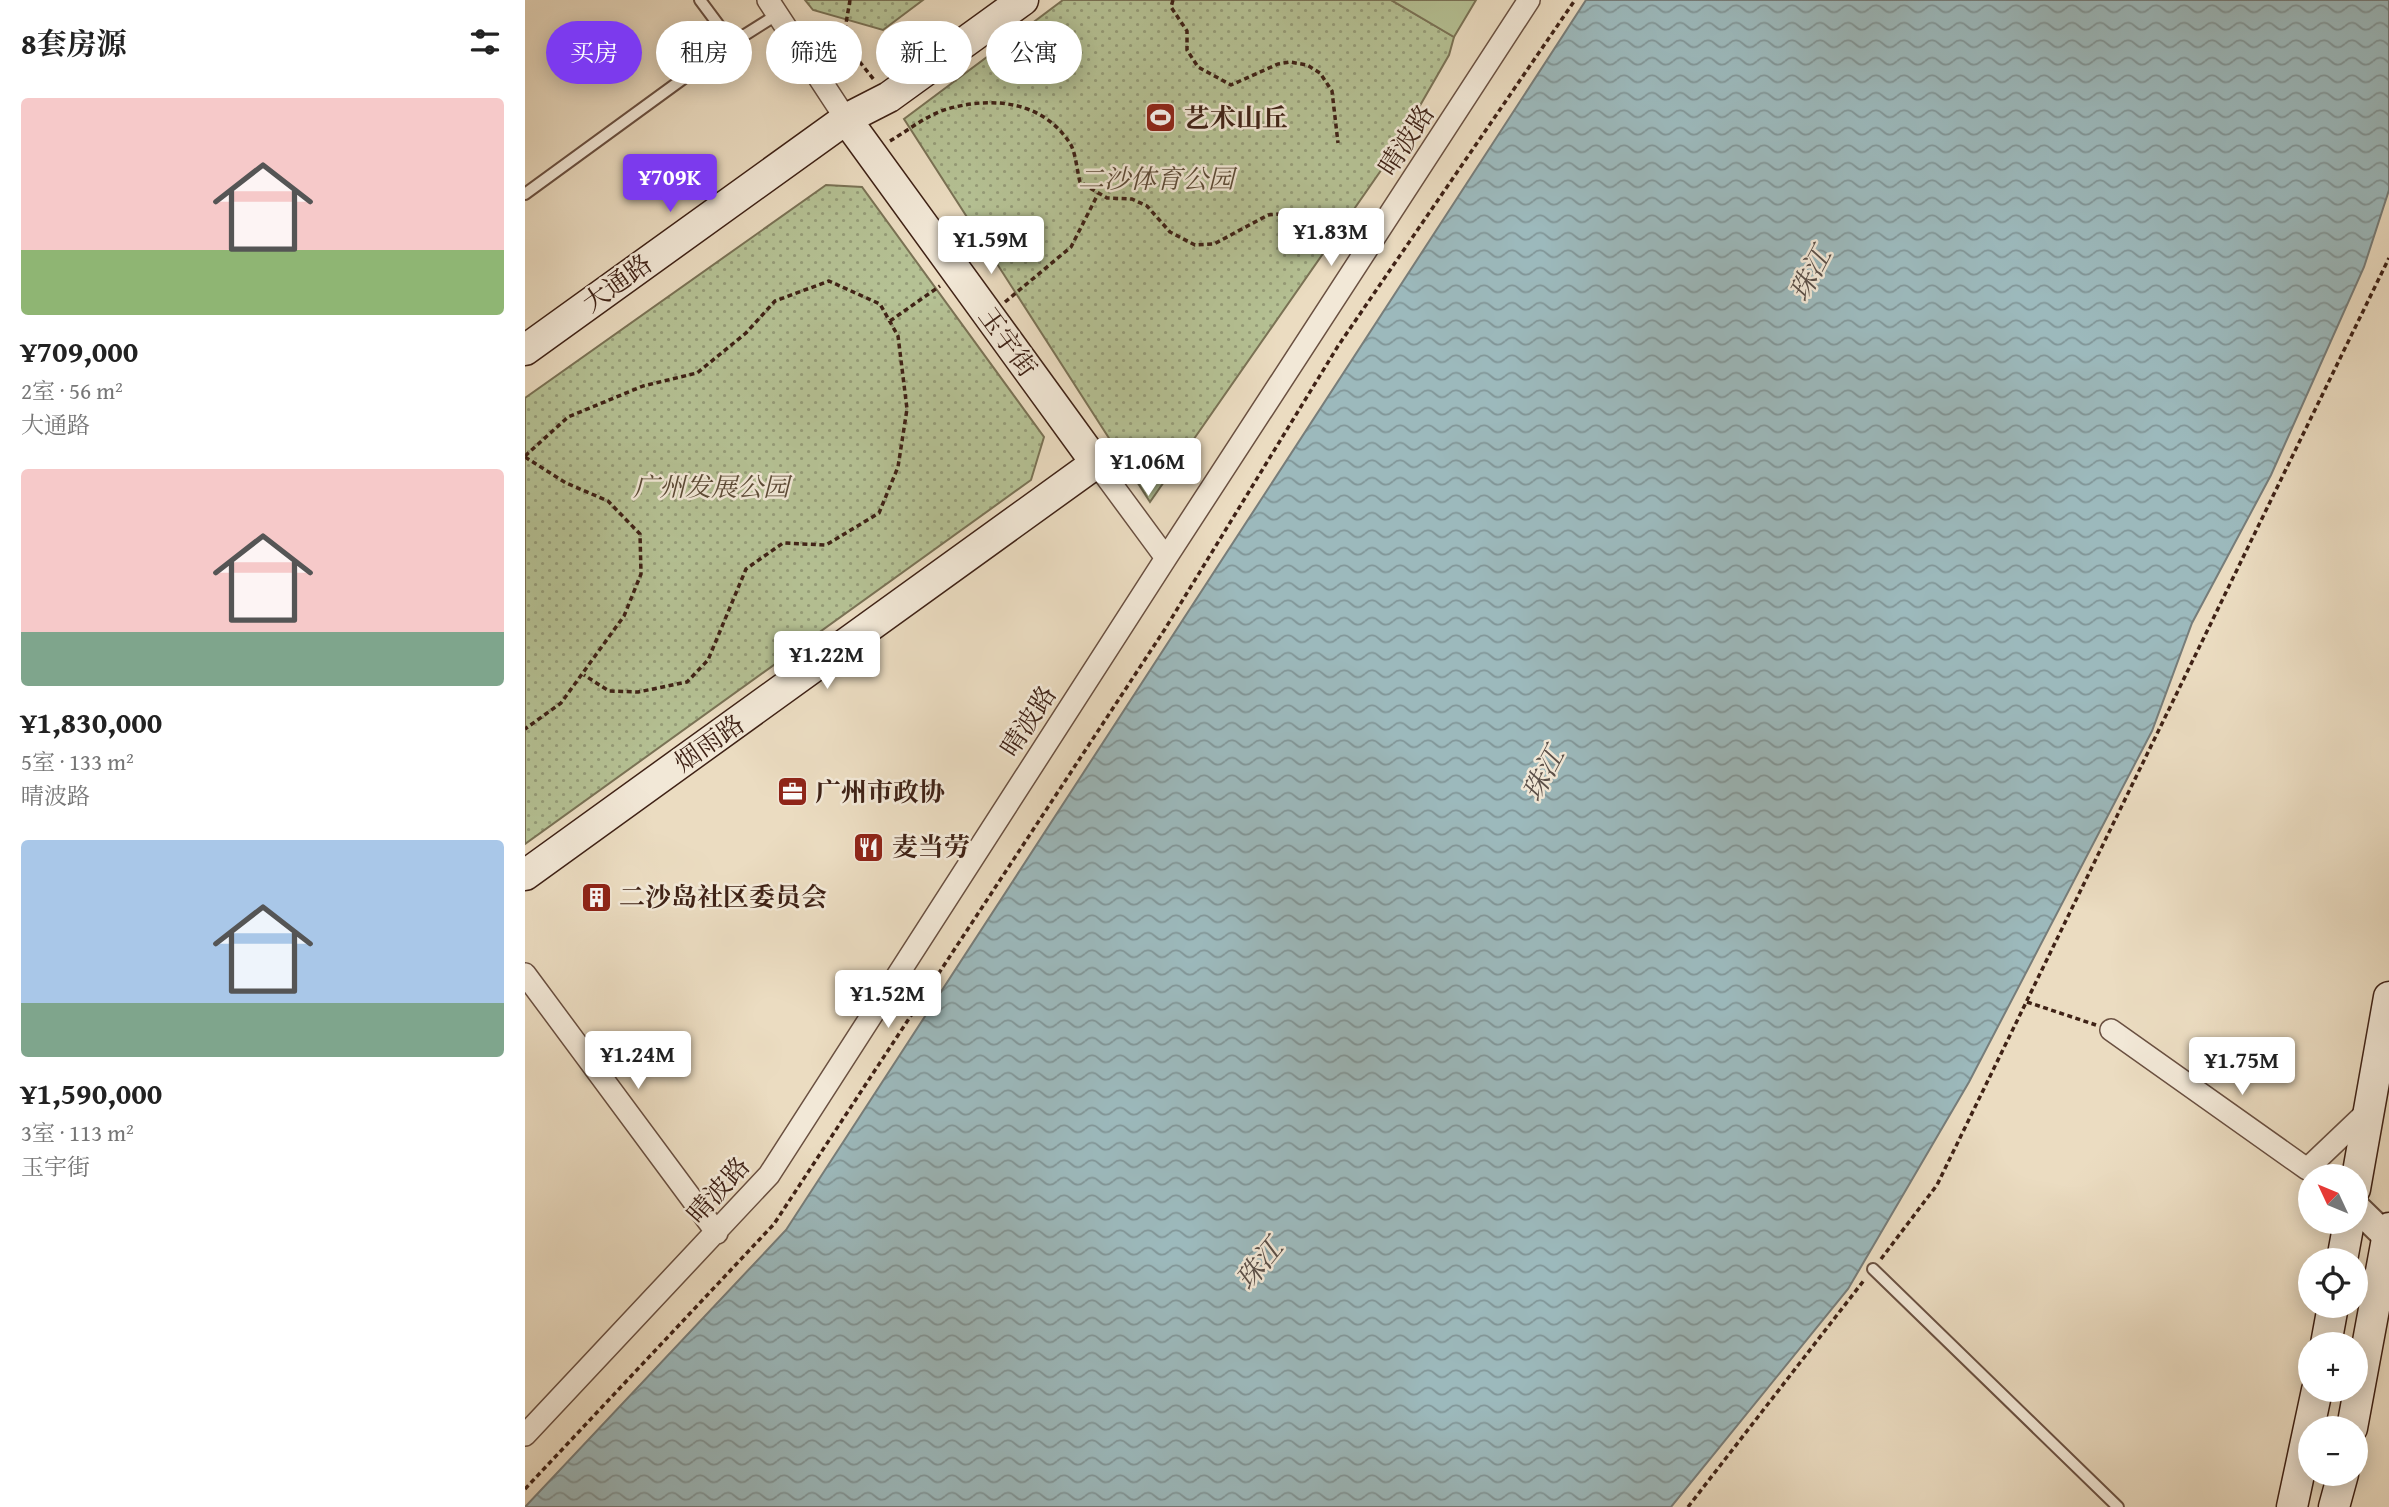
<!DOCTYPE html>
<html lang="zh">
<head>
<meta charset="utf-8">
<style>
  body { margin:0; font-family:"Gentium Book Plus","Noto Serif SC",serif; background:#f2f2f2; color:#222; height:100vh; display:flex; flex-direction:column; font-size:26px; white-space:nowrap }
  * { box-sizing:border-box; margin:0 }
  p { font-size:23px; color:#767676 }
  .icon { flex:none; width:38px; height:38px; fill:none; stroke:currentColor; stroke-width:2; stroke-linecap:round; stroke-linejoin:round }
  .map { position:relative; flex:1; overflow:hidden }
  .drawer { display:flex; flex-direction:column; background:#fff; width:525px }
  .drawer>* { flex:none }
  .hud { position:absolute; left:21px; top:21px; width:665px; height:63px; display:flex; gap:14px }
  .needle { width:46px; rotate:314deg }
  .tools { position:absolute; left:1773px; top:1164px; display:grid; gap:14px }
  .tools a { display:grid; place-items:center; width:70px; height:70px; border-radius:50%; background:#fff; box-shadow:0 4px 18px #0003; font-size:35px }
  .price { position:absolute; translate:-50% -60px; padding:0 16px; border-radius:7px; background:#fff; color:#222; font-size:23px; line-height:46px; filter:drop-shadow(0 2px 4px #0008) }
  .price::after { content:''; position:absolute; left:50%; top:42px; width:21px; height:16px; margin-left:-10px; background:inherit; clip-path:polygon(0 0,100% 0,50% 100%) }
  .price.on { background:#7c3aed; color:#fff }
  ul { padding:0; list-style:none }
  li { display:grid; align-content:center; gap:14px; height:371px; padding:0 21px }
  li span { display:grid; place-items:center; height:217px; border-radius:7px; color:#555 }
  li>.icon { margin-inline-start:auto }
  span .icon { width:126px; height:126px; fill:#fffc; stroke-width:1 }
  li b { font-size:30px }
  h2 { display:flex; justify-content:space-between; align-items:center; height:84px; padding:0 21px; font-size:30px }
  .chip { padding:0 24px; border-radius:32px; background:#fff; box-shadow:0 4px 18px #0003; font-size:24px; line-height:63px }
  .chip.on { background:#7c3aed; color:#fff }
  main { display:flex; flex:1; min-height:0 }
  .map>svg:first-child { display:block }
  .park { fill:url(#park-dots); stroke:#7a7255; stroke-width:2 }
  .pitch { fill:#b5c194; stroke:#7a7255; stroke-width:2 }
  .water { fill:url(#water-waves); stroke:#777d7a; stroke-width:2 }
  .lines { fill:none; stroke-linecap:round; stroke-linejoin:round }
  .service-casing { stroke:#6a5041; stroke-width:14 }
  .minor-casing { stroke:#6a5041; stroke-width:24 }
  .tertiary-casing { stroke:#6a5041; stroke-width:30 }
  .secondary-casing { stroke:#3f2216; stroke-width:33 }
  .path { stroke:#3f2216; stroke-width:3.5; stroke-dasharray:5 3.5; stroke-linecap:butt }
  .service { stroke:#f2e8d7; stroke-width:10 }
  .minor { stroke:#f2e8d7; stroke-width:21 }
  .tertiary { stroke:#f2e8d7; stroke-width:26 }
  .secondary { stroke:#f2e8d7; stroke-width:30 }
  .labels { text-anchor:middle; stroke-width:5; stroke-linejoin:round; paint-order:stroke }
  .poi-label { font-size:26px; font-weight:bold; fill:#3f2216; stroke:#f2e8d7; text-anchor:start }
  .street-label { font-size:26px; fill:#3f2216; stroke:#f2e8d7 }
  .park-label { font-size:26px; font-style:italic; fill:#5c4a36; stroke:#f2e8d7 }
  .water-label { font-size:28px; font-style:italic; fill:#5b4f48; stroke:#f2e8d7 }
</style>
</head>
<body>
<main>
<section class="drawer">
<h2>8套房源<svg class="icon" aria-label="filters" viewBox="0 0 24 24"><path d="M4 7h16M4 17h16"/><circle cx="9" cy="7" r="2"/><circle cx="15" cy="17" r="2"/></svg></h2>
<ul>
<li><span style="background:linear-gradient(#f6c9c9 70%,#8fb573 0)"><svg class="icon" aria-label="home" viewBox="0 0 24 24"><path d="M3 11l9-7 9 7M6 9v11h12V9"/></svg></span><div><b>¥709,000</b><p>2室 · 56 m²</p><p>大通路</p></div></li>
<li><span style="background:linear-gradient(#f6c9c9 75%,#7fa58c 0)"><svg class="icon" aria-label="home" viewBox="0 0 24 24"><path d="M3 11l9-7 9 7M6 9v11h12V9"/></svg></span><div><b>¥1,830,000</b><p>5室 · 133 m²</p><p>晴波路</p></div></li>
<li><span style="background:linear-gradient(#a9c7e8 75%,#7fa58c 0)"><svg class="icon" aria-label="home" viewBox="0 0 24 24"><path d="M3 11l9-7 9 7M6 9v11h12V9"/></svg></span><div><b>¥1,590,000</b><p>3室 · 113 m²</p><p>玉宇街</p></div></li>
</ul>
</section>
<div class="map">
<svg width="1864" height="1507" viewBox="0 0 1864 1507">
  <defs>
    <pattern id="park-dots" width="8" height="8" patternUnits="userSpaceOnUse" patternTransform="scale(1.75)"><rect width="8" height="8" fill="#b5c194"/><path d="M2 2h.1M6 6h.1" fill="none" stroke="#959c78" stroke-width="1.8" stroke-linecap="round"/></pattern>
    <pattern id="water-waves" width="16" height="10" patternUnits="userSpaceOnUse" patternTransform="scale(1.75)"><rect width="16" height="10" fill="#9cb9bc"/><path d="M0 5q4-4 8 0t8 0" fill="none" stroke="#819698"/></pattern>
  </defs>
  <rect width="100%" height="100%" fill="#ebdcc1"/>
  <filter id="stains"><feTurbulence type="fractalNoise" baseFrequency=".00286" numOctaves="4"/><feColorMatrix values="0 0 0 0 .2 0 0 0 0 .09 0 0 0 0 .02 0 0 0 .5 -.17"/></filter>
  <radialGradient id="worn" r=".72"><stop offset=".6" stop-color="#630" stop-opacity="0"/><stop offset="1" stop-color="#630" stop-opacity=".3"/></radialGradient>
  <path class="park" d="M280 0H398L358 30 288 10Z
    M538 0H866L929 37 924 55 866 156 625 502 379 119Z
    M301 185 337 187 519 437 506 480 0 844V398Z"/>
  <path class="pitch" d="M866 0H951L929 37Z"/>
  <path class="water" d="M1061 0H1864V190L1839 267 1746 475 1667 623 1627 731 1444 1082 1323 1289 1146 1507H0L261 1230Z"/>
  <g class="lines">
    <defs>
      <path id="service" d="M207 43 253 14
        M0 194 207 43 175 0
        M1348 1269 1593 1507"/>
      <path id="minor" d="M243 0 321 119
        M571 463 641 558
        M0 974 192 1233
        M1586 1030 1782 1169 1844 1110
        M0 1435 244 1175 641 558 1004 0"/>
      <path id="tertiary" d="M1830 1206 1864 1239"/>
      <path id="secondary" d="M0 350 321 119 364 97 498 0
        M0 875 571 463 321 119
        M1830 1189 1864 997
        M1817 1260 1824 1222
        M1801 1344 1808 1306
        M1827 1428 1864 1228
        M1767 1507 1792 1390
        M1809 1507 1818 1474"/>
    </defs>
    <use href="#service" class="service-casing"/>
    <use href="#minor" class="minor-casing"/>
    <use href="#tertiary" class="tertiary-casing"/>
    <use href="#secondary" class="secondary-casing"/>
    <path class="path" d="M325 0 318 41 350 81
      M648 0 646 7 662 31V50L673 67 706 85 753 64 765 62 782 65 795 73 807 91 813 143
      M365 141C382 131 402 115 422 109 468 96 519 101 546 145 551 155 552 171 555 182L582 198 607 199 622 206 645 232 670 245 689 244 743 215 763 213
      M480 302 546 247 573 194
      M365 321 415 286
      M0 456 43 417 118 386 172 373 221 333 250 301 304 281 355 304 373 336 382 409 373 467 354 513 301 545 258 543 221 569 183 660 162 682 113 692 84 691 59 675
      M0 457 41 483 83 501 115 534 116 574 99 616 36 703 0 729
      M1502 1002 1571 1025
      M1356 1259 1412 1185 1864 258
      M0 1489 249 1224 640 629 813 346 1050 0
      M1163 1507 1340 1279"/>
    <use href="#service" class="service"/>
    <use href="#minor" class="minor"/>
    <use href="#tertiary" class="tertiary"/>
    <use href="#secondary" class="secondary"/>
  </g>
  <defs>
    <symbol id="stadium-square" viewBox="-11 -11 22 22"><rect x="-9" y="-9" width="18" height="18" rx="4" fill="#8f2418" stroke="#f2e8d7"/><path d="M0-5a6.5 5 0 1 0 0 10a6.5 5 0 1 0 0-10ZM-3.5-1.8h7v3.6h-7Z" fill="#fff"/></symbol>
    <symbol id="office-square" viewBox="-11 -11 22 22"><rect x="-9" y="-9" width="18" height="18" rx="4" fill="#8f2418" stroke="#f2e8d7"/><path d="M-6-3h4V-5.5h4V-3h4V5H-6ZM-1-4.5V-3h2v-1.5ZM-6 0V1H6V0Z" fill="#fff"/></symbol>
    <symbol id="restaurant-square" viewBox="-11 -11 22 22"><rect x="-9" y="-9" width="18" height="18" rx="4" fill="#8f2418" stroke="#f2e8d7"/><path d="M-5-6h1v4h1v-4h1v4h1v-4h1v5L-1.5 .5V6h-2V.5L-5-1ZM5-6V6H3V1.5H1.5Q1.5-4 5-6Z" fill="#fff"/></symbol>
    <symbol id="building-square" viewBox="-11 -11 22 22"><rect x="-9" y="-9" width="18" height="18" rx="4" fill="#8f2418" stroke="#f2e8d7"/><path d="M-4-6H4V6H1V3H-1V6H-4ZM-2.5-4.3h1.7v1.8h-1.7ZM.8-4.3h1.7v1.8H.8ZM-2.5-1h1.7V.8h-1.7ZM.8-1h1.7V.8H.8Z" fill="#fff"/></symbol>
  </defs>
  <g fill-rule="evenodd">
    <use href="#stadium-square" x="618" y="100" width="35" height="35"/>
    <use href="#office-square" x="250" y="774" width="35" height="35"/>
    <use href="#restaurant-square" x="326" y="830" width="35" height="35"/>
    <use href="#building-square" x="54" y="880" width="35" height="35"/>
  </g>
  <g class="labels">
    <g class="poi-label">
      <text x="659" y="127">艺术山丘</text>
      <text x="290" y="801">广州市政协</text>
      <text x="367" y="856">麦当劳</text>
      <text x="94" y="906">二沙岛社区委员会</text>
    </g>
    <g class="street-label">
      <text transform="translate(881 140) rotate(-57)" y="9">晴波路</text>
      <text transform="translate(92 283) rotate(-36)" y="9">大通路</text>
      <text transform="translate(483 342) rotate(54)" y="9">玉宇街</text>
      <text transform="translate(503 721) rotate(-57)" y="9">晴波路</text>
      <text transform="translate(184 743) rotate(-35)" y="9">烟雨路</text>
      <text transform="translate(193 1190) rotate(-48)" y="9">晴波路</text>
    </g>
    <g class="park-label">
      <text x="631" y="188">二沙体育公园</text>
      <text x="186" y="496">广州发展公园</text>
    </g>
    <g class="water-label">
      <text transform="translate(1285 274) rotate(-62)" y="10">珠江</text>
      <text transform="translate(1018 774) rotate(-62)" y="10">珠江</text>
      <text transform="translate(734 1264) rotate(-51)" y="10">珠江</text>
    </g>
  </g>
  <rect width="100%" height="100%" filter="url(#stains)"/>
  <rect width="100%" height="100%" fill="url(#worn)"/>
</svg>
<div class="tools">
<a><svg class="needle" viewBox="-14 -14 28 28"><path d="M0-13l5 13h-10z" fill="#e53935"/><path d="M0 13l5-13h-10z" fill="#767676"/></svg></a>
<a><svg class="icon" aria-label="locate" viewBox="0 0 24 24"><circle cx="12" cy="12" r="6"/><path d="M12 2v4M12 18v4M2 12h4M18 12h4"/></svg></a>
<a>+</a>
<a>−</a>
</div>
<b class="price on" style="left:145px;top:214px">¥709K</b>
<b class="price" style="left:806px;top:268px">¥1.83M</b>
<b class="price" style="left:466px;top:276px">¥1.59M</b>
<b class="price" style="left:623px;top:498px">¥1.06M</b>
<b class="price" style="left:302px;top:691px">¥1.22M</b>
<b class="price" style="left:363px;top:1030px">¥1.52M</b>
<b class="price" style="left:113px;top:1091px">¥1.24M</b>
<b class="price" style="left:1717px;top:1097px">¥1.75M</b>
<div class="hud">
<a class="chip on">买房</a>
<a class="chip">租房</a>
<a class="chip">筛选</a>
<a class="chip">新上</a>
<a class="chip">公寓</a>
</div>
</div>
</main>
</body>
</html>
